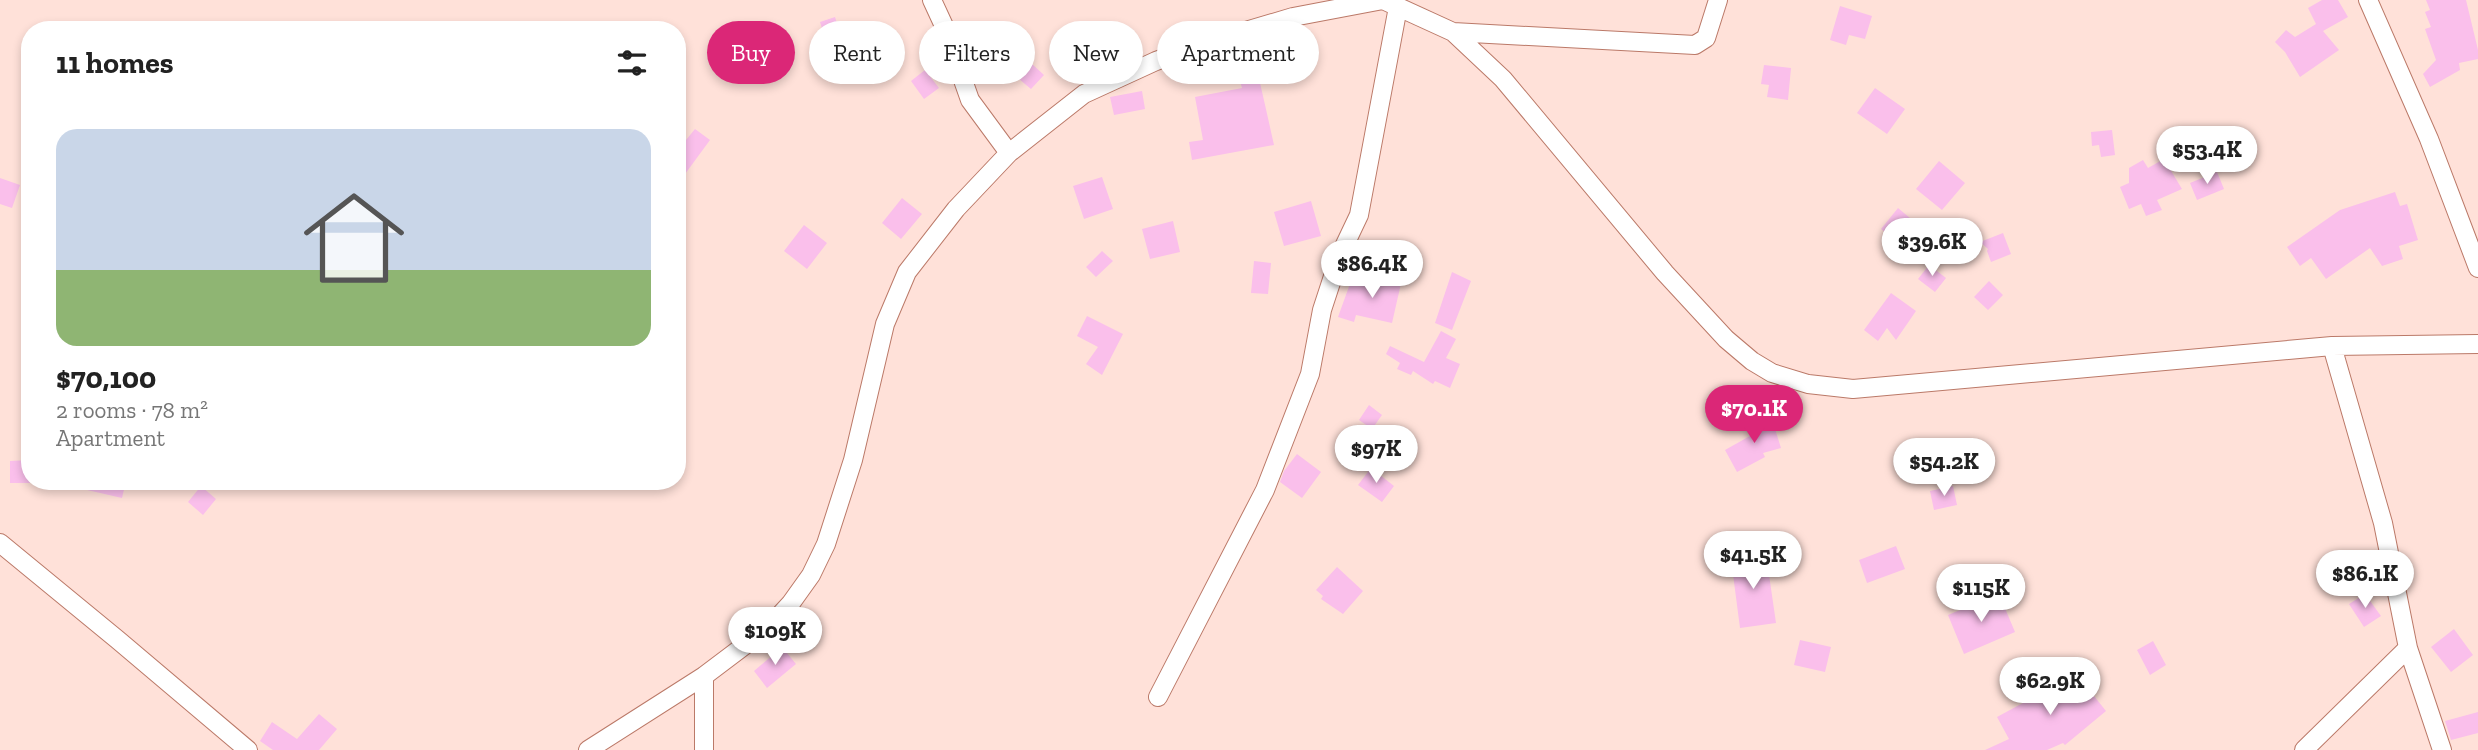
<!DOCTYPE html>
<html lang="en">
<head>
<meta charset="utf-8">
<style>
  body { margin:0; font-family:"Zilla Slab",serif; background:#f2f2f2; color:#222; height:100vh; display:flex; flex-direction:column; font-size:26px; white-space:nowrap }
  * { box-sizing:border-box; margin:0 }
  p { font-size:23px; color:#767676 }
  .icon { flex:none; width:38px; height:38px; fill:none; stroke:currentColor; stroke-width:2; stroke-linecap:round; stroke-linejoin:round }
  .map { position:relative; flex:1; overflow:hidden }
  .drawer { position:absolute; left:21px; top:21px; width:665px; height:469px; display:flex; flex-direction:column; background:#fff; border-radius:28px; box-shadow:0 4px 10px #0003 }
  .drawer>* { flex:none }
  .top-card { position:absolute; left:707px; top:21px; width:665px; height:63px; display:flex; gap:14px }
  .price { position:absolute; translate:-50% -60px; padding:0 16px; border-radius:24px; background:#fff; color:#222; font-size:23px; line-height:46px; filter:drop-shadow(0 2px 4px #0008) }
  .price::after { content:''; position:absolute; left:50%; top:42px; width:21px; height:16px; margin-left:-10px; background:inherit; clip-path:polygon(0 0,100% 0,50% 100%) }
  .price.on { background:#db2777; color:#fff }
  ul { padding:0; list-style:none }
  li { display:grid; align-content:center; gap:14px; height:371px; padding:0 35px }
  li+li { border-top:2px solid #e0e0e0 }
  li span { display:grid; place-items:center; height:217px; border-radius:21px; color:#555 }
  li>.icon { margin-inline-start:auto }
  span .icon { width:126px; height:126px; fill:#fffc; stroke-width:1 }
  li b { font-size:30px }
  h2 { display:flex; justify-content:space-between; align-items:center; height:84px; padding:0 35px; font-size:30px }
  .pill { padding:0 24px; border-radius:32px; background:#fff; box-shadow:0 4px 10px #0003; font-size:24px; line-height:63px }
  .pill.on { background:#db2777; color:#fff }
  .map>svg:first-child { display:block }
  .building { fill:#fabfeb }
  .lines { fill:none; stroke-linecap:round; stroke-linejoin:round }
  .minor-casing { stroke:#bb7968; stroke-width:20 }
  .minor { stroke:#fff; stroke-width:18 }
</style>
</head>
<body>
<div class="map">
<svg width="2478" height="750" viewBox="0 0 2478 750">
  <rect width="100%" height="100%" fill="#ffe1d9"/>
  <path class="building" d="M2322 0H2338L2348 17 2323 31 2339 50 2300 77 2285 52 2275 42 2286 30 2295 37 2316 24 2308 8Z
    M2426 0H2466L2478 50V59L2459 63 2460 70 2430 87 2423 74 2436 60 2425 29 2431 27 2425 12 2430 10Z
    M1840 6 1872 16 1865 39 1849 35 1846 45 1830 40Z
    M835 17 840 33 825 38 820 22Z
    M1032 64 1044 75 1031 89 1019 79Z
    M1256 65 1274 145 1192 160 1189 142 1203 140 1195 97 1242 88 1237 70Z
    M1764 65 1791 68 1788 100 1767 97 1769 85 1761 84Z
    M925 70 939 88 924 99 911 81Z
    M1875 88 1905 109 1887 134 1857 113Z
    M1142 91 1145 109 1114 115 1110 97Z
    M695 129 710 140 677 185V151Z
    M2112 130 2115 155 2101 157 2099 145 2092 146 2091 132Z
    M2164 159 2182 189 2157 200 2162 210 2146 216 2141 204 2129 209 2120 187 2129 183V168L2143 160 2148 168Z
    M1939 161 1965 183 1942 210 1916 189Z
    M2217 172 2224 189 2197 200 2190 183Z
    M1102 177 1113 209 1084 219 1073 186Z
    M0 178 20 185 12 208 0 204Z
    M2395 192 2400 206 2407 204 2418 240 2399 246 2403 259 2382 266 2370 248 2326 279 2311 258 2300 266 2287 247 2340 210Z
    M902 198 922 214 901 239 882 223Z
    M1311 201 1321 236 1284 246 1274 212Z
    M1898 208 1910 218 1894 239 1881 229Z
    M1173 221 1180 252 1150 259 1142 229Z
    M804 225 827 243 807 269 784 251Z
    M2003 233 2011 254 1991 262 1987 251 1988 249 1980 242Z
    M1102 251 1113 261 1096 277 1086 267Z
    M1254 261 1271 263 1268 294 1251 293Z
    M1929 265 1946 278 1935 292 1918 279Z
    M1452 272 1471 281 1452 330 1435 323Z
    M1378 274 1402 279 1392 323 1356 315 1354 322 1338 317 1351 281 1375 290Z
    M1989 281 2003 295 1988 310 1974 297Z
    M1891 293 1916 311 1896 340 1887 328 1878 341 1864 330Z
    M1087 316 1123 334 1102 375 1086 364 1098 347 1077 336Z
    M1441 331 1456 339 1446 358 1460 364 1450 388 1435 381 1433 384 1413 371 1411 375 1397 369 1400 363 1386 354 1390 346 1424 362Z
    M1369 405 1382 415 1372 429 1359 420Z
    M1763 413 1775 429 1781 448 1763 453 1765 457 1737 472 1725 450 1757 432 1750 423Z
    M1297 454 1321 472 1302 498 1280 482 1284 471Z
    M30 460V483H10V461Z
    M1371 468 1394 486 1382 502 1358 485Z
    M75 481H126L122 498 74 487Z
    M201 486 216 499 203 515 188 502Z
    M1953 486 1957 505 1934 510 1930 491Z
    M1896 546 1905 569 1867 583 1859 560Z
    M1766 554 1776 623 1740 628 1731 559Z
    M1337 567 1363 591 1343 614 1321 599 1323 596 1316 590Z
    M1999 594 2015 632 1964 654 1948 615Z
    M2365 594 2381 616 2364 627 2349 604Z
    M2454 629 2473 655 2451 672 2431 647Z
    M1800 640 1831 647 1825 672 1794 665Z
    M2153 641 2166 665 2150 675 2137 650Z
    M782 647 796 664 767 688 754 671Z
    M2078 673 2086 695 2090 691 2106 711 2065 745 2063 743 2047 750H1985L2009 739 1997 717 2056 685 2055 681Z
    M2478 712V733L2451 740 2445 721Z
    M319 714 337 729 319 750H273L260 741 272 722 297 739Z"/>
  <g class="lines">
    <defs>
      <path id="minor" d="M932 0 944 26 970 100 1009 153
        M2368 0 2429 139 2478 268
        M1453 32 1695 45 1706 38 1718 0
        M2332 346 2383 523 2408 648 2442 750
        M0 543 118 640 248 750
        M1158 697 1265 490 1310 374 1322 310 1340 255 1359 215 1398 7
        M588 750 704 676 769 627 791 603 811 575 826 544 853 460 885 324 907 272 956 209 1009 153 1084 94 1156 61 1212 41 1293 17 1383 0 1453 32 1503 79 1665 273 1726 339 1752 361 1772 373 1808 384 1853 389 2332 346 2478 344
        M704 750V676
        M2304 750 2408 648"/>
    </defs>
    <use href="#minor" class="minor-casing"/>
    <use href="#minor" class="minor"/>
  </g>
</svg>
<b class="price" style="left:2207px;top:186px">$53.4K</b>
<b class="price" style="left:1932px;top:278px">$39.6K</b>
<b class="price" style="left:1372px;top:300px">$86.4K</b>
<b class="price on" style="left:1754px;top:445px">$70.1K</b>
<b class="price" style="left:1376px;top:485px">$97K</b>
<b class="price" style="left:1944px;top:498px">$54.2K</b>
<b class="price" style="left:1753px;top:591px">$41.5K</b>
<b class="price" style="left:2365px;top:610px">$86.1K</b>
<b class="price" style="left:1981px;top:624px">$115K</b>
<b class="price" style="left:775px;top:667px">$109K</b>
<b class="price" style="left:2050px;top:717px">$62.9K</b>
<div class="top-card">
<a class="pill on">Buy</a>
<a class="pill">Rent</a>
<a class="pill">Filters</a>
<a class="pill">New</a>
<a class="pill">Apartment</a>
</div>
<section class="drawer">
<h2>11 homes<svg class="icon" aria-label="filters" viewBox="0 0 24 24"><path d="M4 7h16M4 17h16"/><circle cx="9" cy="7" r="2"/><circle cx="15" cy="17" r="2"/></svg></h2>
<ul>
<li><span style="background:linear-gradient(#c9d6e8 65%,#8fb573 0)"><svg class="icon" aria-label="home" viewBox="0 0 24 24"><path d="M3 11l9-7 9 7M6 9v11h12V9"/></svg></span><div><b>$70,100</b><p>2 rooms · 78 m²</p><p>Apartment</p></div></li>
</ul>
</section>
</div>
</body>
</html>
